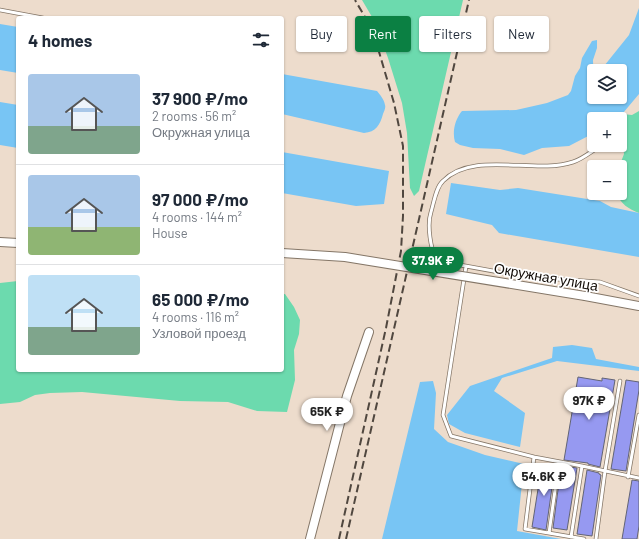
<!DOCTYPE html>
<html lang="en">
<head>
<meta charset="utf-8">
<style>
  body { margin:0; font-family:Barlow,sans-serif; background:#f6f6f7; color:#1f2937; height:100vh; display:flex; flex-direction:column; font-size:15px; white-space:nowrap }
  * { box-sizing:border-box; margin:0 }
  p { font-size:13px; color:#747a83 }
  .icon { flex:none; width:22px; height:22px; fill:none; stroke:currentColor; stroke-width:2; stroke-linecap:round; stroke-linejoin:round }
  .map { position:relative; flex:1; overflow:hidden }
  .details { position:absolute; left:16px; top:16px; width:268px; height:356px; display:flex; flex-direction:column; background:#fff; border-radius:4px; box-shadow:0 1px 3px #0004 }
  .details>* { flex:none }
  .hud { position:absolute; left:296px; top:16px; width:283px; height:36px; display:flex; gap:8px }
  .tools { position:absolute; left:587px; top:64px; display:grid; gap:8px }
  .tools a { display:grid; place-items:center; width:40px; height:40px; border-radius:4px; background:#fff; box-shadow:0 1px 3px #0004; font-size:20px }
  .price { position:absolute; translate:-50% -34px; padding:0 9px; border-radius:14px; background:#fff; color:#222; font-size:13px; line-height:26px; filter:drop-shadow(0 1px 2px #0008) }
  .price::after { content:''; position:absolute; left:50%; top:24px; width:12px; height:9px; margin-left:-6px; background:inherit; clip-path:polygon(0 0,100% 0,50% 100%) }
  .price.active { background:#0b8043; color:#fff }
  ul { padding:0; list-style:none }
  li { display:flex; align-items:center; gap:12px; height:100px; padding:0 12px }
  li+li { border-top:1px solid #e0e1e3 }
  li span { display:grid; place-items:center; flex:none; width:112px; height:80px; border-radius:4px; color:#555 }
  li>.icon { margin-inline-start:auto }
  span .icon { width:48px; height:48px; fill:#fffc; stroke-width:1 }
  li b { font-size:17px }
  h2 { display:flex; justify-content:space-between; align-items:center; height:48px; padding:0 12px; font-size:17px }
  .tag { padding:0 14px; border-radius:4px; background:#fff; box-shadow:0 1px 3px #0004; font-size:14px; line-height:36px }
  .tag.active { background:#0b8043; color:#fff }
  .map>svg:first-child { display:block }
  .green { fill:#6cdaae }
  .water { fill:#78c5f4 }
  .building { fill:#9699f1; stroke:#626475 }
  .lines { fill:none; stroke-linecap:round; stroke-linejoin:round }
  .lane-casing { stroke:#847667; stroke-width:4.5 }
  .secondary-casing { stroke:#847667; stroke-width:10 }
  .lane { stroke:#fff; stroke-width:3 }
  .secondary { stroke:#fff; stroke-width:8 }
  .rail { stroke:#50473f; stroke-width:2; stroke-dasharray:8 4; stroke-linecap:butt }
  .secondary-bridge-casing { stroke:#847667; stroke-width:10; stroke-linecap:butt }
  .secondary-bridge { stroke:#fff; stroke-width:8 }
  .labels { text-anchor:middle; stroke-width:3.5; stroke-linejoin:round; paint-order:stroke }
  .street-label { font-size:14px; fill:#130d08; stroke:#fff }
</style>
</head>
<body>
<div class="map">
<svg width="639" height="539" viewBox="0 0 639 539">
  <rect width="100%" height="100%" fill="#eddccc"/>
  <path class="green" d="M362 0H463L419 191 414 196 410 188 407 133 402 103 388 58 375 22Z
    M639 111V213C629 209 620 204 617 193H620L619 167 624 154 623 146 620 139V119H619L623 114 632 115Z
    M18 281V370H282V294H285L294 307 300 320 299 334 294 350 295 380 287 412 257 411 228 402 180 401 82 392 50 393 35 395 20 402 0 404V283Z"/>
  <path class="water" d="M639 8V94L618 119H594V133L569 146 542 148 524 155 500 149 473 148 460 145 455 142C452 132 455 119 462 111L516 110 547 103 568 95 571 91 575 76 580 68 582 58 592 41 597 40V48L593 60 594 97H620V71H600L629 35Z
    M0 24 18 27V73L0 70Z
    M282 74 377 91C380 95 384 99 385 105 386 108 384 111 383 114 380 125 376 132 364 133L282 114Z
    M0 102 18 105V148L0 145Z
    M282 152 389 171 384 204 356 206 282 193Z
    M451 183 500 190 518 188 600 201 611 207 639 213V257L499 233 492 225 446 214Z
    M572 345 592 348 596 359 639 367V371L557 361 502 378 494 391 525 413 520 447 465 433 449 424 447 415 470 386 552 358 553 347Z
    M433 381 436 393 434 429 448 442 485 455 524 464 517 531 561 539H382L420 382Z"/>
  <path class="building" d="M578 377 602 381V378L615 380 600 467 588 464V463L564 460Z
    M626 380 639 382V390L626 471 611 469Z
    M542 464 555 466 546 530 532 527Z
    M563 466 577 468 567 530 553 528 561 467H563Z
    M587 470 599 473V474L601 475 592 536 577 534Z
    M632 480 639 481V526L637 539H622Z"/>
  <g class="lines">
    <defs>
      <path id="lane" d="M0 10 43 18
        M602 145C593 150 583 159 573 162 535 175 473 150 443 181 436 187 434 202 431 212 427 224 430 251 438 261L526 277 600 282 639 296
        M466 266 443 415 451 436 534 457
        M582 466 639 478
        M628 477 639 415
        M549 533 559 462
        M571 537 582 466 534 457 525 529 584 539
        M596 539 605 471 620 381"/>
      <path id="secondary" d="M0 242 18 243
        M585 296 639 306
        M310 539 347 396 369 332"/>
    </defs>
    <use href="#lane" class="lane-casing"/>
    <use href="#secondary" class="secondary-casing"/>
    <use href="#lane" class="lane"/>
    <use href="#secondary" class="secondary"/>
    <path class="rail" d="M339 539 386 328 401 251 403 216V146L394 103 377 45 365 17 355 0
      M346 539 469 0"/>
    <defs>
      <path id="secondary-bridge" d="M282 253 345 257 585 296"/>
    </defs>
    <use href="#secondary-bridge" class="secondary-bridge-casing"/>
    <use href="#secondary-bridge" class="secondary-bridge"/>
  </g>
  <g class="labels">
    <g class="street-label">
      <text transform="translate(546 277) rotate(10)" y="5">Окружная улица</text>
    </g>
  </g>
</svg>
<div class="tools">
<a><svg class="icon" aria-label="layers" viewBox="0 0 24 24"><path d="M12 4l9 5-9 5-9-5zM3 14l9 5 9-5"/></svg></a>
<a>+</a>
<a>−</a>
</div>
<b class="price active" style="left:433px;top:281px">37.9K ₽</b>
<b class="price" style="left:589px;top:421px">97K ₽</b>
<b class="price" style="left:327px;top:432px">65K ₽</b>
<b class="price" style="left:544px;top:497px">54.6K ₽</b>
<div class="hud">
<a class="tag">Buy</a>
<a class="tag active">Rent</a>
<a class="tag">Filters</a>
<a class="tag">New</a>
</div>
<section class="details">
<h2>4 homes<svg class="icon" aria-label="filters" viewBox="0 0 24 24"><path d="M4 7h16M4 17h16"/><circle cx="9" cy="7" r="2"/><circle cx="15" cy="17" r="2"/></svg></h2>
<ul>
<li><span style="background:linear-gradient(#a9c7e8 65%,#7fa58c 0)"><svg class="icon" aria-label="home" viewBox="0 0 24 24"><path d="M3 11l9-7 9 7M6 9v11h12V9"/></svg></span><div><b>37 900 ₽/mo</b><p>2 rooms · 56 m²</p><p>Окружная улица</p></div></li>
<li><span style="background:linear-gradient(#a9c7e8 65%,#8fb573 0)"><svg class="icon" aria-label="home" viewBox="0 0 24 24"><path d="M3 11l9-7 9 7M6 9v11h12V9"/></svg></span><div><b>97 000 ₽/mo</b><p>4 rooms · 144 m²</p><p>House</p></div></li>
<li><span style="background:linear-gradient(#bfe0f5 65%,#7fa58c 0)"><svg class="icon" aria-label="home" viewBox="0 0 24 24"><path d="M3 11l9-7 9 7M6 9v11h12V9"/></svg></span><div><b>65 000 ₽/mo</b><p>4 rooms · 116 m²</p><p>Узловой проезд</p></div></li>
</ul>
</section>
</div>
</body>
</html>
